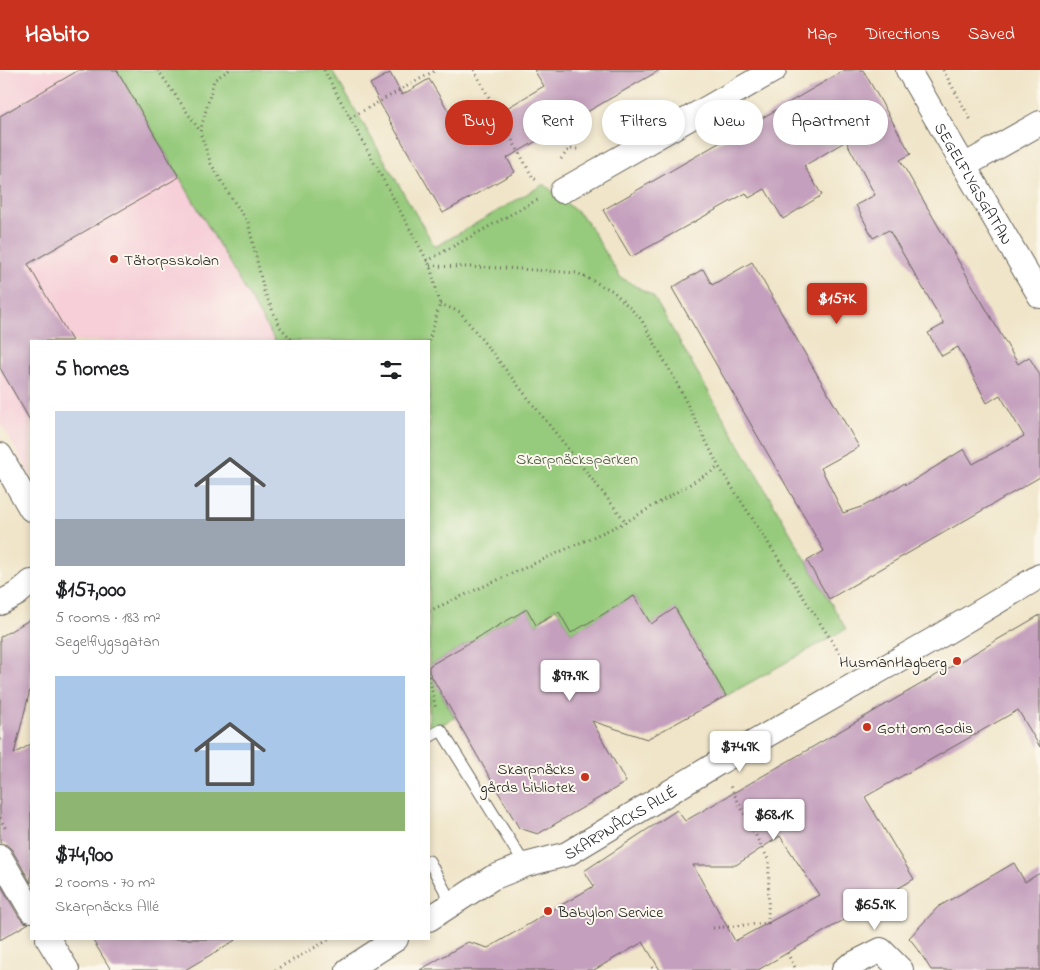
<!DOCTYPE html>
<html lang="en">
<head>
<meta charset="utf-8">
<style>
  body { margin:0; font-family:"Indie Flower",sans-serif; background:#f6f6f6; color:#202124; height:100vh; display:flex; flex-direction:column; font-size:19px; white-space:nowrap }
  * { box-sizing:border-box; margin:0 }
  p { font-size:16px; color:#757577 }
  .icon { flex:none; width:28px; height:28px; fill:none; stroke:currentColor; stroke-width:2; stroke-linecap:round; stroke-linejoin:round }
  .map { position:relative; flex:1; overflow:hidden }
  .panel { position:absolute; left:30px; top:270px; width:400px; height:600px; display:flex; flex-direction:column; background:#fff; border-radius:0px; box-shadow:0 2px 8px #0003 }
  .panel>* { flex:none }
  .banner { position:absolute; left:445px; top:30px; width:475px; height:45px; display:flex; gap:10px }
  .price { position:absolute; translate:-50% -42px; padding:0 11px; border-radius:5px; background:#fff; color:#222; font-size:16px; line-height:32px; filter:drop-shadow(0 1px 2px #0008) }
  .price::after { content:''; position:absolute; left:50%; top:30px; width:15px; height:11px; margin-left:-8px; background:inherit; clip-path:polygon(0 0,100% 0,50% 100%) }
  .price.active { background:#c8321e; color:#fff }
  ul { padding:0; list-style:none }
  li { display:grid; align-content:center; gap:10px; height:265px; padding:0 25px }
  li span { display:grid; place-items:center; height:155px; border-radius:0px; color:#555 }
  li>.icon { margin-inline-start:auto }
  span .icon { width:90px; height:90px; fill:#fffc; stroke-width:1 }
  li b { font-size:21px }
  h2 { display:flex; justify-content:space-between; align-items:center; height:60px; padding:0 25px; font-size:21px }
  .pill { padding:0 18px; border-radius:22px; background:#fff; box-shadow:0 2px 8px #0003; font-size:18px; line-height:45px }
  .pill.active { background:#c8321e; color:#fff }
  header { display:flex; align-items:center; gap:30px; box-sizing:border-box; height:70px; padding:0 25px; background:#c8321e; color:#fff }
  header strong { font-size:24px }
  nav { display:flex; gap:28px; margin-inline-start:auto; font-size:18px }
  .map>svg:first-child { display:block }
  .built { fill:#f6cfd8 }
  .green { fill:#96ca7b; stroke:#59734c }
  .building { fill:#c5a0be; fill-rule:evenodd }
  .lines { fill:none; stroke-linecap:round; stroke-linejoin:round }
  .lane-casing { stroke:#666259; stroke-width:13 }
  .street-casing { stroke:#666259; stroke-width:26 }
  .path { stroke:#666259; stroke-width:3; stroke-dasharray:1 4; stroke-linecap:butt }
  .lane { stroke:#fff; stroke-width:11 }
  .street { stroke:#fff; stroke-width:24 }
  .poi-dot { fill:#c8321e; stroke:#fbf7ec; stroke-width:2 }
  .labels { text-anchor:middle; stroke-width:4; stroke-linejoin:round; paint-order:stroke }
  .street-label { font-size:16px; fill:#1c1c1c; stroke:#fbf7ec }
  .poi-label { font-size:16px; fill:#1c1c1c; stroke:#fbf7ec; text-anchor:start }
  .park-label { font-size:16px; fill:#47593d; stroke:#fbf7ec }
</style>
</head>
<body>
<header>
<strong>Habito</strong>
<nav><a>Map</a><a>Directions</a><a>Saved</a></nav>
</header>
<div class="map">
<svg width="1040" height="900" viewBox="0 0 1040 900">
  <rect width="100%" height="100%" fill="#fbf7ec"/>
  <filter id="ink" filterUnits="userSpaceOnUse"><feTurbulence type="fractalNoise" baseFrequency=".02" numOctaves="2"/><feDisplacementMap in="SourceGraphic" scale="10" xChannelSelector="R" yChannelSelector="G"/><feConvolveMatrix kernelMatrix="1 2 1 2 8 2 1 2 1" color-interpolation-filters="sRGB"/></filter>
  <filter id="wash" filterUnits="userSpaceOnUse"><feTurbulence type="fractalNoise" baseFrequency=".0096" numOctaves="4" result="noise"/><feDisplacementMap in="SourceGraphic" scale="20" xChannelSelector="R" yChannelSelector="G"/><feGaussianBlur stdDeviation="1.12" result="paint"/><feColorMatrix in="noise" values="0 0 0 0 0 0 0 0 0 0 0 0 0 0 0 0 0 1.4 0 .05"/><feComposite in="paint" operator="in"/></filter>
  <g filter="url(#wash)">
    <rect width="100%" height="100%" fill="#f0e5c9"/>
    <path class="built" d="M0 0H117L275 271H31V406L0 352Z"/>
    <path class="green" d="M117 0H332L435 177 544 114 586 150 620 207 653 226 846 559 726 626 676 539 651 554 634 526 571 563 559 542 555 538 536 555 527 539 429 596V271H275Z
      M429 602 455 648 429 660Z"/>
    <g id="blocks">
      <path class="building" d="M79 0H117L179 107 28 194 72 271H31V352L0 298V46Z
        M534 0H660L507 88 515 102 443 143 382 37 370 14 390 3 402 25 429 9 465 68 503 44 502 41 544 16Z
        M845 0H863L911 84 900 90 1018 294 1029 287 1040 305V407L829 529 807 491 824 481 672 218 703 199 712 215 752 192 859 377 821 398 843 443 864 436 905 413 906 415 964 379 973 394 1024 366 1000 325 987 333 958 277 942 286 928 263 944 254 889 160 873 168 856 135 875 125 846 71 804 96 822 125 783 149 765 119 749 128 746 123 631 187 603 140Z
        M634 526 651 554 675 538 726 626 647 669 592 651 626 712 538 764 519 758 429 602V596L527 539 536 555 559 542 571 563Z
        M1040 545V677L1018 640 865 727 914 809 758 900H660L643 872 594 900H420L468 872 488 878 594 816 584 801 677 740 685 751ZM780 766 819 825 735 871 693 795H736Z
        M31 549V616L14 684 31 674V813L12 780 7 775 0 773V567Z
        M1014 793 1025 812 1040 803V900H931L918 879 909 868 938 837Z
        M0 814 19 847 24 852 29 853 0 870Z
        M92 869H237L185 900H111Z"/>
    </g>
  </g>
  <g filter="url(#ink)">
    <use href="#blocks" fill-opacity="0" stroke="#666259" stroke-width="1"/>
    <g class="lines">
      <defs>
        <path id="lane" d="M429 667 441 660 525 795
          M429 791 452 834"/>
        <g id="street">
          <path id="s1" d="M908 0 1040 226"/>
          <path d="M964 96 1040 53"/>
          <path d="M562 121 774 0"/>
          <path d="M0 385 31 439"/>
          <path d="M0 533 17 524 31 512"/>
          <path d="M0 787 31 840"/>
          <path id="s2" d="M429 849 492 808 525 795 567 784 718 693 938 567 1040 506"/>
          <path d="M48 869 67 900"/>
          <path d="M348 900 396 869"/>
          <path d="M844 900 849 896 881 880 901 900"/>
        </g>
      </defs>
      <use href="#lane" class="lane-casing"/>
      <use href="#street" class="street-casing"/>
      <path class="path" d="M158 0 200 61
        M229 0 214 10 200 62 211 94 233 130 248 152 264 221 280 257 293 271
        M324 0 430 196 440 234 429 271
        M474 0 533 108 539 111
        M943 0 972 52
        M350 48 436 0
        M561 89 569 79H578
        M427 191 533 132 538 130
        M430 196 505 198 577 203 613 221 641 249 672 304 719 397 844 590
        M440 234 460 242 626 452
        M429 541 626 452 719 397
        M429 606 436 640
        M0 748 7 761
        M713 858 768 853 769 791 730 716
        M787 883 796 899
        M652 897 654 900
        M275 900 330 869"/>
      <use href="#lane" class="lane"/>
      <use href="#street" class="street"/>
    </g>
  </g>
  <g class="poi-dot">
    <circle cx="114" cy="189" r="5"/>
    <circle cx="957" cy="591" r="5"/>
    <circle cx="867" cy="657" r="5"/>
    <circle cx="585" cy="707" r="5"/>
    <circle cx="548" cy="841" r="5"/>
  </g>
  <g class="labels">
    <g class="street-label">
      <text dy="6" stroke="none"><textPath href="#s1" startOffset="131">SEGELFLYGSGATAN</textPath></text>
      <text dy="6" stroke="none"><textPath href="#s2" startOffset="216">SKARPNÄCKS ALLÉ</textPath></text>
    </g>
    <g class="poi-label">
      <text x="124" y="195">Tätorpsskolan</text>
      <text x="947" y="597" text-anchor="end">HusmanHagberg</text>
      <text x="877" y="663">Gott om Godis</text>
      <text x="575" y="704" text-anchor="end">Skarpnäcks<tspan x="575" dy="18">gårds bibliotek</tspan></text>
      <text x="558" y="847">Babylon Service</text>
    </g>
    <g class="park-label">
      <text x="577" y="394">Skarpnäcksparken</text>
    </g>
  </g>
</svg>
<b class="price active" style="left:837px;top:255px">$157K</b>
<b class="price" style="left:570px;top:632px">$97.9K</b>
<b class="price" style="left:740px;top:703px">$74.9K</b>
<b class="price" style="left:774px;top:771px">$68.1K</b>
<b class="price" style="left:875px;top:861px">$65.9K</b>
<div class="banner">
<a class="pill active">Buy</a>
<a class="pill">Rent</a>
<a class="pill">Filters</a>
<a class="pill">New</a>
<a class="pill">Apartment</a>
</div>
<section class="panel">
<h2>5 homes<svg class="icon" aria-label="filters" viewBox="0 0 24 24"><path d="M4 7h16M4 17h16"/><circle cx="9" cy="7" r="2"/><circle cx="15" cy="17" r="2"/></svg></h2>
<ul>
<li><span style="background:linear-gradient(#c9d6e8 70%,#9aa5b1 0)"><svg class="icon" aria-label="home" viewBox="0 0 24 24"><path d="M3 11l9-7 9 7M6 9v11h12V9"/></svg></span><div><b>$157,000</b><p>5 rooms · 183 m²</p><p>Segelflygsgatan</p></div></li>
<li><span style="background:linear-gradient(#a9c7e8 75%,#8fb573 0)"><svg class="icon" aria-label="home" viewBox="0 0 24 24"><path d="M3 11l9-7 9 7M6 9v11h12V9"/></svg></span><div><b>$74,900</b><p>2 rooms · 70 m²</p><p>Skarpnäcks Allé</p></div></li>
</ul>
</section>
</div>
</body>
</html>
